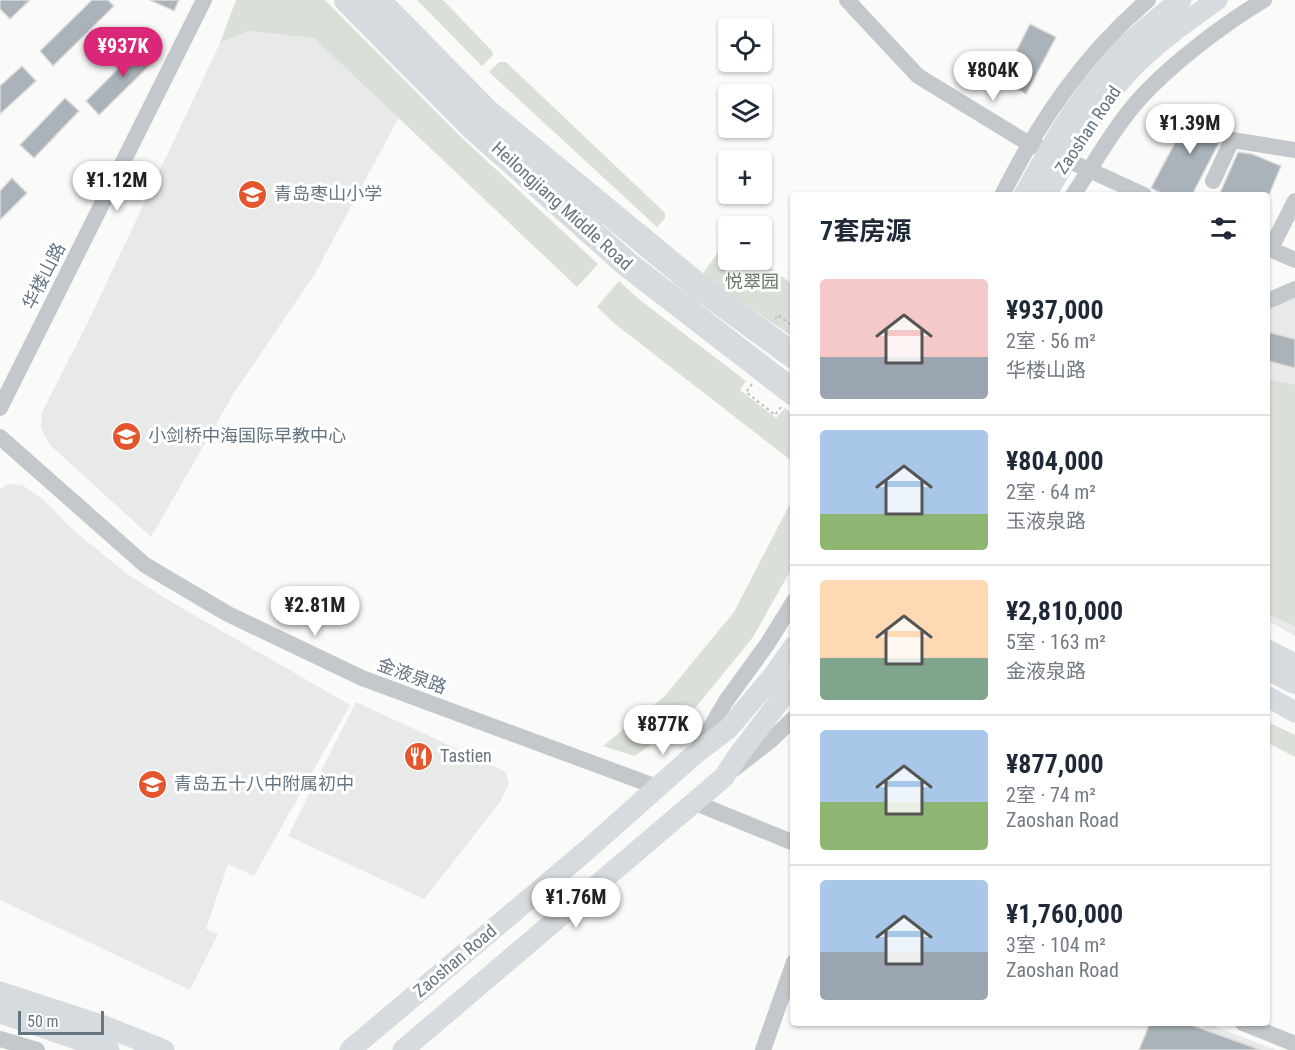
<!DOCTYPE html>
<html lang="zh">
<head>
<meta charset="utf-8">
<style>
  body { margin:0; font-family:"Roboto Condensed","Noto Sans SC",sans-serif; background:#f2f2f3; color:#1f2937; height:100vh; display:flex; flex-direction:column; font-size:22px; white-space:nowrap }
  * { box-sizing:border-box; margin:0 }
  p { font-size:20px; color:#747a83 }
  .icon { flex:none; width:33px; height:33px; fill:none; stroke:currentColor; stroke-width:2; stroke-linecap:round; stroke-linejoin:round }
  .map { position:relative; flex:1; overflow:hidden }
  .details { position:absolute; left:790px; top:192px; width:480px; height:834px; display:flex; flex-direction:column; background:#fff; border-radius:6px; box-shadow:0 2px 4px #0004 }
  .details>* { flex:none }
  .fabs { position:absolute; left:718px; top:18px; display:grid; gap:12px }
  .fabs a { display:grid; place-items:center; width:54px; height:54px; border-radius:6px; background:#fff; box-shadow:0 2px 4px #0004; font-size:30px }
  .scale { position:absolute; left:18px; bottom:15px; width:86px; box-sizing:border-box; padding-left:6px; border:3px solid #657683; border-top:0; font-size:16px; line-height:21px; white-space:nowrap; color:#657683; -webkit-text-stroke:4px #fff; paint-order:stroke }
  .price { position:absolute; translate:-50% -51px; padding:0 14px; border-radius:21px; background:#fff; color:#222; font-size:20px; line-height:39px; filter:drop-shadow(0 2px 3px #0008) }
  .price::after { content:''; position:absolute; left:50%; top:36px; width:18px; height:14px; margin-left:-9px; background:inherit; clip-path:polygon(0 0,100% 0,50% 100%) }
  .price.on { background:#db2777; color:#fff }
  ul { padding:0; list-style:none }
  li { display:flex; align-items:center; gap:18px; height:150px; padding:0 30px }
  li+li { border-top:2px solid #e0e1e3 }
  li span { display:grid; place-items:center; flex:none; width:168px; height:120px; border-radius:6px; color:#555 }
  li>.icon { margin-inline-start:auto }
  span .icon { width:72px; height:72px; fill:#fffc; stroke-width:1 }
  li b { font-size:26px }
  h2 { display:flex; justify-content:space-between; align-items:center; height:72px; padding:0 30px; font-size:26px }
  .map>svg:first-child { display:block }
  .built { fill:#e8e9e9 }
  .green { fill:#dadfd7 }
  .building { fill:#aab3b9; stroke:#dcdcda; stroke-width:1.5 }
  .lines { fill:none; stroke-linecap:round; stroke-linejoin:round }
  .path { stroke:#bbbfc2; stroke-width:2; stroke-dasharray:3 3; stroke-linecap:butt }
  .minor { stroke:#c3c8cc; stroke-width:16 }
  .major { stroke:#d6dbdf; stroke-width:21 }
  .highway { stroke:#d6dbdf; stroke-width:26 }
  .labels { text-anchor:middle; stroke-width:6; stroke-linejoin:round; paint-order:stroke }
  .street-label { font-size:18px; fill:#657683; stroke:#fff }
  .poi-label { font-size:18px; fill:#657683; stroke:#fff; text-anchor:start }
  .park-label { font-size:18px; fill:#687a64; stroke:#fff }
</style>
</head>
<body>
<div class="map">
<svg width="1295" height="1050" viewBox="0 0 1295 1050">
  <rect width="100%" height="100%" fill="#fafaf8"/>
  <path class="built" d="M248 31 314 38 399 117 316 272 234 393 151 537 49 444 41 428 42 412 88 322 220 43Z
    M1295 295V636L1268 621V307Z
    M8 484 22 485 44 500 72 529 126 573 168 600 350 705 254 876 228 864 206 929 218 934 190 990 0 900V489Z
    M356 702 505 771 509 783 501 801 424 899 288 836Z
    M1206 1023 1276 1050H1197Z"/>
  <path class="green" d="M236 0H325L461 137 598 264 577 287 314 38 248 31 220 43Z
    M417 0H443L492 51 493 55 482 66Z
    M499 62H506L665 213V218L657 227 489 72Z
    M729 237V260H760L793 285V337L702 275Z
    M619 281 640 300 746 381 740 390 776 418 785 408 793 415V462L615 324 597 307Z
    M1268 379 1295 385V626L1268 614Z
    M793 498V566L753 637 688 717 635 756 603 746 664 697 734 612Z
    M1268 722 1295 735V757L1268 743Z"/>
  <path class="building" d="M0 0H30L10 19 0 9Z
    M92 0H108L114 6 53 66 40 51Z
    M150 0H179L174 11Z
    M1030 24 1056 37 1026 94 1001 81Z
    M146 41 160 55 99 115 86 101Z
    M22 66 36 81 0 114V86Z
    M65 98 79 111 34 158 20 145Z
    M1194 107 1228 125 1192 195H1164L1151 188Z
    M1238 152 1252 154 1281 166 1269 195H1219Z
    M12 178 27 193 0 220V191Z
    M1268 332 1295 339V368L1268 361Z
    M1150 1023H1186L1261 1050H1139Z"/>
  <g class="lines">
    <path class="path" d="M775 319 778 315 794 327
      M752 384 746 392 775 415 781 407"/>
    <path class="minor" d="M847 0 918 76 1021 139 1144 195
      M1213 181 1232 140 1295 150
      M1002 195C1040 120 1084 55 1148 0
      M1073 195C1094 164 1111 132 1135 104 1167 67 1222 25 1264 0
      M1268 248 1295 260
      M1270 250 1295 201
      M1268 301 1295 289
      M0 408 204 0
      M0 437 145 565 228 614 362 678 657 787
      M698 749 726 701 768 643 794 601
      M734 769 770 741 794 718
      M696 803 794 843
      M1243 1023 1295 1044
      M0 1039 37 1050
      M763 1050 794 962"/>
    <path class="major" d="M1024 195C1047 154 1070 112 1100 75 1123 46 1152 22 1181 0
      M1046 195C1071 151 1097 106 1131 69 1156 43 1187 21 1217 0
      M1268 650 1295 664
      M1268 697 1295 712
      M0 992 104 1026 164 1050
      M0 1013 109 1050
      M350 1050 587 850 695 754 728 729 773 676 794 646
      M403 1050 724 777 737 757 794 682"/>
    <path class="highway" d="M347 0 473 127 627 264 794 393
      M377 0 487 112 698 286 794 356
      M1268 667 1295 681"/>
  </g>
  <defs>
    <symbol id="school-disc" viewBox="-11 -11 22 22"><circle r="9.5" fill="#e4572e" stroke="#fff"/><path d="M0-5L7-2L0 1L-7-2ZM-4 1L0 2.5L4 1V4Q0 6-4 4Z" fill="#fff"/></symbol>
    <symbol id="restaurant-disc" viewBox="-11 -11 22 22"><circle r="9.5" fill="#e4572e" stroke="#fff"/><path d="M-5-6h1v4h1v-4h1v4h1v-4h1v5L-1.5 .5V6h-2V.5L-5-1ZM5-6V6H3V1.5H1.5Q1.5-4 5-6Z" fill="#fff"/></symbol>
  </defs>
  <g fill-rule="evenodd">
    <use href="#school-disc" x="236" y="178" width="33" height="33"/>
    <use href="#school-disc" x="110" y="420" width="33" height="33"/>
    <use href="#restaurant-disc" x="402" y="740" width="33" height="33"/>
    <use href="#school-disc" x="136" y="768" width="33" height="33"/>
  </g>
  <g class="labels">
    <g class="street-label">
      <text transform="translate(1088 130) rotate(-56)" y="6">Zaoshan Road</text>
      <text transform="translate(562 206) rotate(42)" y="6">Heilongjiang Middle Road</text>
      <text transform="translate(44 276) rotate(-63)" y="6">华楼山路</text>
      <text transform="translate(412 676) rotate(20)" y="6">金液泉路</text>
      <text transform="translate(455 961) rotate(-40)" y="6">Zaoshan Road</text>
    </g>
    <g class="poi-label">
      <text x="274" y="200">青岛枣山小学</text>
      <text x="148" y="442">小剑桥中海国际早教中心</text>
      <text x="440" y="762">Tastien</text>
      <text x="174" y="790">青岛五十八中附属初中</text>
    </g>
    <g class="park-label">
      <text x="752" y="288">悦翠园</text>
    </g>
  </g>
</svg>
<div class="fabs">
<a><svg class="icon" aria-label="locate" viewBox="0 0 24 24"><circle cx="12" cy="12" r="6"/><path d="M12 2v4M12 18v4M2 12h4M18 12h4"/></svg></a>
<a><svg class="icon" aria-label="layers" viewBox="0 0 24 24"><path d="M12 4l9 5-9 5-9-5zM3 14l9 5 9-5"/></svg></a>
<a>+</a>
<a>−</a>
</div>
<div class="scale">50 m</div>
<b class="price on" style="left:123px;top:78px">¥937K</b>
<b class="price" style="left:993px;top:102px">¥804K</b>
<b class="price" style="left:1190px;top:155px">¥1.39M</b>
<b class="price" style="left:117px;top:212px">¥1.12M</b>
<b class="price" style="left:315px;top:637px">¥2.81M</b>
<b class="price" style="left:663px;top:756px">¥877K</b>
<b class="price" style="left:576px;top:929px">¥1.76M</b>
<section class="details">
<h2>7套房源<svg class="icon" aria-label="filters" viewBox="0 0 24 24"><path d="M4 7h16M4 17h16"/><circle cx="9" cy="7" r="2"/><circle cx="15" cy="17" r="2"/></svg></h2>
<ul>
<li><span style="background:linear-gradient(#f6c9c9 65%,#9aa5b1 0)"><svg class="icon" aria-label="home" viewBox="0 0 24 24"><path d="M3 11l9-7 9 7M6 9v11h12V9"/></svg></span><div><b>¥937,000</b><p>2室 · 56 m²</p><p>华楼山路</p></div></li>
<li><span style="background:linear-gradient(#a9c7e8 70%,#8fb573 0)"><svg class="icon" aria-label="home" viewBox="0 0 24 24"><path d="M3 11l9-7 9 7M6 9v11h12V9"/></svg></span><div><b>¥804,000</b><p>2室 · 64 m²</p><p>玉液泉路</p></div></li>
<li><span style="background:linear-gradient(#ffd9b3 65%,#7fa58c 0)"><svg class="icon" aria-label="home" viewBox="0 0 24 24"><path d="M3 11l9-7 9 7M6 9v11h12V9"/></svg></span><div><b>¥2,810,000</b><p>5室 · 163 m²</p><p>金液泉路</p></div></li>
<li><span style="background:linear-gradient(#a9c7e8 60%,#8fb573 0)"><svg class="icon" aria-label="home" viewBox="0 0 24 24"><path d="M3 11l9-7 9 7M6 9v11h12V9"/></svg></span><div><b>¥877,000</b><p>2室 · 74 m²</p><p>Zaoshan Road</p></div></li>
<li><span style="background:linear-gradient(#a9c7e8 60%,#9aa5b1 0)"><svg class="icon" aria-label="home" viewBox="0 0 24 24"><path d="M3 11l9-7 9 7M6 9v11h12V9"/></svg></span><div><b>¥1,760,000</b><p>3室 · 104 m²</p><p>Zaoshan Road</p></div></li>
</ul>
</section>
</div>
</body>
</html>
